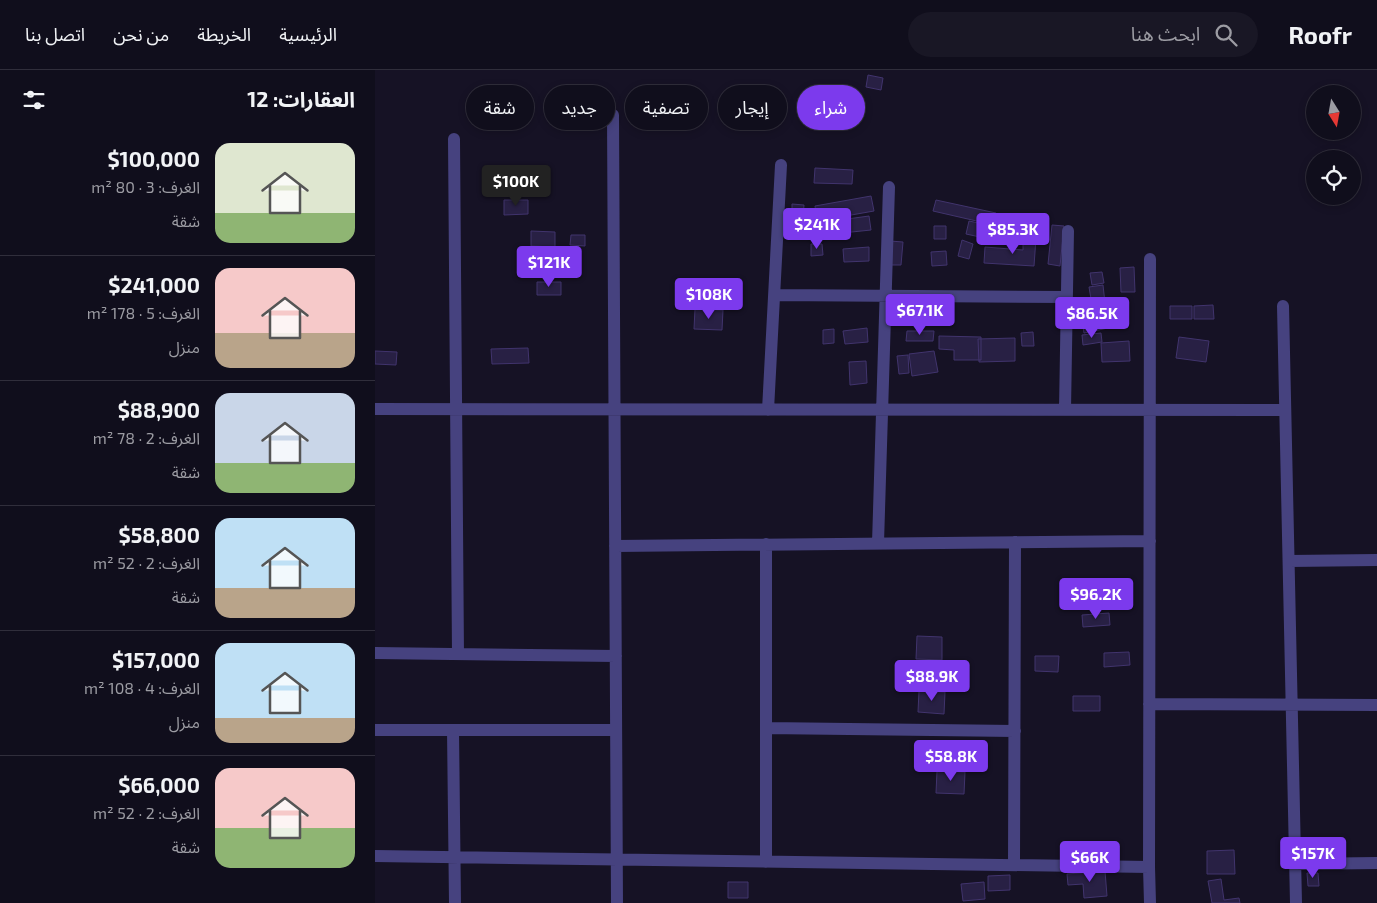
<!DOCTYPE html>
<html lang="ar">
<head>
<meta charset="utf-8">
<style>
  body { margin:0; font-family:"Exo 2","Noto Sans Arabic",sans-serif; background:#191725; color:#f1f3f6; direction:rtl; height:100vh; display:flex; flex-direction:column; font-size:19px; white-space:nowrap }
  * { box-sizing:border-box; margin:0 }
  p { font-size:16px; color:#9c9ca3 }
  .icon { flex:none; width:28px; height:28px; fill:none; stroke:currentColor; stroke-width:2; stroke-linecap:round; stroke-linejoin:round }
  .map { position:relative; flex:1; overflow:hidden; direction:ltr }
  .panel { display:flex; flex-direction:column; background:#100e1c; width:375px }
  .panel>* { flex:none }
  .guide { position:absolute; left:15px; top:15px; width:475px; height:45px; direction:rtl; display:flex; gap:10px }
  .needle { width:32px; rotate:169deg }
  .fabs { position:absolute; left:931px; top:15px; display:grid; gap:10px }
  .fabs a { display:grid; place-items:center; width:55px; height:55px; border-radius:50%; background:#100e1c; box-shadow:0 2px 8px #0003,0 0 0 1px #302e3b; font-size:25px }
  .price { position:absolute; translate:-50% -42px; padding:0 11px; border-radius:5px; background:#7c3aed; color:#fff; font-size:16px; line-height:32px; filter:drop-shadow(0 1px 2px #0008) }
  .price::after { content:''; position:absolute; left:50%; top:30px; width:15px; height:11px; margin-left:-8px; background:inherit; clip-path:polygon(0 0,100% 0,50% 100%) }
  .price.on { background:#222; color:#fff }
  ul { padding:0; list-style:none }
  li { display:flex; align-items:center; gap:15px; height:125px; padding:0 20px }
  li+li { border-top:1px solid #302e3b }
  li span { display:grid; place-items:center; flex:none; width:140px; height:100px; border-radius:15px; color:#555 }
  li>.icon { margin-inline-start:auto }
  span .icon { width:60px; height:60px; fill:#fffc; stroke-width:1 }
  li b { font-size:21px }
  h2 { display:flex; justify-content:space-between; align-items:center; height:60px; padding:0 20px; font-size:21px }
  .tag { padding:0 18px; border-radius:22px; background:#100e1c; box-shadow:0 2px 8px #0003,0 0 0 1px #302e3b; font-size:18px; line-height:45px }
  .tag.on { background:#7c3aed; color:#fff }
  header { display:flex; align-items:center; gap:30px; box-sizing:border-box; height:70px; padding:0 25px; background:#100e1c; border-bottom:1px solid #302e3b }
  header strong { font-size:24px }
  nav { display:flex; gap:28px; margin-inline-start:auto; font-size:18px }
  .search { width:350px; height:45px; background:#191725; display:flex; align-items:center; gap:12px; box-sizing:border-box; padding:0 18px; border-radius:28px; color:#9c9ca3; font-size:19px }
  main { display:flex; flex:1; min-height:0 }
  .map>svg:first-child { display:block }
  .building { fill:#282044; stroke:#41346d }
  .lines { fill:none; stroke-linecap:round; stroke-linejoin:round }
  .minor { stroke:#46427f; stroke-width:12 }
</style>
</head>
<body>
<header>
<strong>Roofr</strong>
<div class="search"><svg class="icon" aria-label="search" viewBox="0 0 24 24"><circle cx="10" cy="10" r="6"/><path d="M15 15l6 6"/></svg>ابحث هنا</div>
<nav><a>الرئيسية</a><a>الخريطة</a><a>من نحن</a><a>اتصل بنا</a></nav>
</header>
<main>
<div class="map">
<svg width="1002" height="833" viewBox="0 0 1002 833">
  <rect width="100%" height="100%" fill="#161225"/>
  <path class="building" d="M493 5 508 8 506 20 491 17Z
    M440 98 478 100 477 114 439 113Z
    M496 126 499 141 442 151 440 136Z
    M129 130H153V144L129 145Z
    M561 130 621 143 619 155 558 141Z
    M417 134 429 135 428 148 417 147Z
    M494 146 496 160 467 163 465 150Z
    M594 151 608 154 605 167 591 164Z
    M677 155 689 156 685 196 673 194Z
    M559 156H571V169H559Z
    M156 161 180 162V177L156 176Z
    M196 165H210V176L195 175Z
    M648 167 661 168 659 196 609 193 610 177 648 180Z
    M587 170 598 174 594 189 583 186Z
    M515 171 528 172 526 195H514Z
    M436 174H447L448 185 436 186Z
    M494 177V191L469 192 468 179Z
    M571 181 572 195 557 196 556 182Z
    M759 197 760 222H746L745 198Z
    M727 202 729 213 717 215 715 203Z
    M162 212H186V225H162Z
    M728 215 730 233 717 235 714 217Z
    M729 235 733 258 709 263 705 239Z
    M838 235 839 249H819V236Z
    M795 236H817V249H795Z
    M320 239 348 240 347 260 319 259Z
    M492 258 493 272 470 274 468 261Z
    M459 259V273L448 274V260Z
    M532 261H559L558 271H531Z
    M658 262 659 276H647L646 263Z
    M726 263 727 272 708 275 707 265Z
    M564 266 606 267V290H579V280L564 279Z
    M804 267 834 271 831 292 801 288Z
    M640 268V291L604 292 603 269Z
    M754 271 755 291 727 292 726 273Z
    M153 278 154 293 117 294 116 279Z
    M0 281 22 282 21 295 0 294Z
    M559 281 563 302 537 306 534 284Z
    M533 285 534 303 524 304 522 286Z
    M491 291 492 313 475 315 474 292Z
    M734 543 735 555 708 557 707 545Z
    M542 566 567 567V590L541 589Z
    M754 582 755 595 729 597V583Z
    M660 586H684L683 602 660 601Z
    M544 621 570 622 569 644 543 642Z
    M698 626H725V641H698Z
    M562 701 590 702 589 724 561 723Z
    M859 780 860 804H832V781Z
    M730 801 732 826 709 828 708 814 693 815 692 804Z
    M932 803H943L944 816H933Z
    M635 805V820L613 821V806Z
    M846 809 849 830 864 828 865 833H837L833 811Z
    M353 812H373V828H353Z
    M609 812 610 829 588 831 586 814Z"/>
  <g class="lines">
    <path class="minor" d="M238 45 242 833
      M79 69 83 584
      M400 225 692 227
      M908 236 921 833
      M0 339 910 340
      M393 340 406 95
      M690 340 693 161
      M503 473 514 117
      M240 476 775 471
      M914 491 1002 490
      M0 583 241 586
      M774 634 1002 635
      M391 658 640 661
      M0 660H241
      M78 660 80 833
      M0 786 774 797
      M391 792V474
      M920 794 1002 793
      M639 795 640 472
      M775 833 774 797 775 189"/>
  </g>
</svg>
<div class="fabs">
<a><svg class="needle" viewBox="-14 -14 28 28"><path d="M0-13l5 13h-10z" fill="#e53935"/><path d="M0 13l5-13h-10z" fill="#9c9ca3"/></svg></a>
<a><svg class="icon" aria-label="locate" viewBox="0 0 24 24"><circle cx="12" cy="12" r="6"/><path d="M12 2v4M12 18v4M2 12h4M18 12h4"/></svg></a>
</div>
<b class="price on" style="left:141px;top:137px">$100K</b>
<b class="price" style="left:442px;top:180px">$241K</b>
<b class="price" style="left:638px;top:185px">$85.3K</b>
<b class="price" style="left:174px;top:218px">$121K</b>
<b class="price" style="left:334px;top:250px">$108K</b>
<b class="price" style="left:545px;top:266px">$67.1K</b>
<b class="price" style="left:717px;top:269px">$86.5K</b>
<b class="price" style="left:721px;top:550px">$96.2K</b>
<b class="price" style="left:557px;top:632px">$88.9K</b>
<b class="price" style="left:576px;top:712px">$58.8K</b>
<b class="price" style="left:938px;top:809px">$157K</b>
<b class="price" style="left:715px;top:813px">$66K</b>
<div class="guide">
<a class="tag on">شراء</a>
<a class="tag">إيجار</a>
<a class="tag">تصفية</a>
<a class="tag">جديد</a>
<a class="tag">شقة</a>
</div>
</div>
<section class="panel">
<h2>العقارات: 12<svg class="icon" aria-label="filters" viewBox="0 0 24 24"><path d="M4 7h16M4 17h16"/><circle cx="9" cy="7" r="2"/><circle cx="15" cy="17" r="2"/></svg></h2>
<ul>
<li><span style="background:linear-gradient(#dfe7d0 70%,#8fb573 0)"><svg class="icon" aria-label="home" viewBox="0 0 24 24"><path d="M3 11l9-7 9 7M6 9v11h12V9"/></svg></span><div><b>$100,000</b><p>الغرف: 3 · 80 m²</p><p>شقة</p></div></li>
<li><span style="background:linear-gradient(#f6c9c9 65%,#b9a48a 0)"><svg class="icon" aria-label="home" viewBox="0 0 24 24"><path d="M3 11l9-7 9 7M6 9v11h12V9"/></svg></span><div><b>$241,000</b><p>الغرف: 5 · 178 m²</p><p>منزل</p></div></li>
<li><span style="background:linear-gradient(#c9d6e8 70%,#8fb573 0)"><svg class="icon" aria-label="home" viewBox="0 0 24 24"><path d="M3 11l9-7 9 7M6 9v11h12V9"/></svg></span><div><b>$88,900</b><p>الغرف: 2 · 78 m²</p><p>شقة</p></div></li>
<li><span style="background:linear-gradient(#bfe0f5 70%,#b9a48a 0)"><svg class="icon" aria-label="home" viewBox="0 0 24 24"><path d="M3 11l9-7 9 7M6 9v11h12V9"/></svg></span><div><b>$58,800</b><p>الغرف: 2 · 52 m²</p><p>شقة</p></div></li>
<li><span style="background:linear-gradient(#bfe0f5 75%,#b9a48a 0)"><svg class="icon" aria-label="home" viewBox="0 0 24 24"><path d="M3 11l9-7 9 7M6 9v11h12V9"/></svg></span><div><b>$157,000</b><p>الغرف: 4 · 108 m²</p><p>منزل</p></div></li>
<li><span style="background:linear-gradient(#f6c9c9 60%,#8fb573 0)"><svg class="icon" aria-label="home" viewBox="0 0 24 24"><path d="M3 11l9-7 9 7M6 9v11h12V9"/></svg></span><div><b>$66,000</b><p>الغرف: 2 · 52 m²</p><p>شقة</p></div></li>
</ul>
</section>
</main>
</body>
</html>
